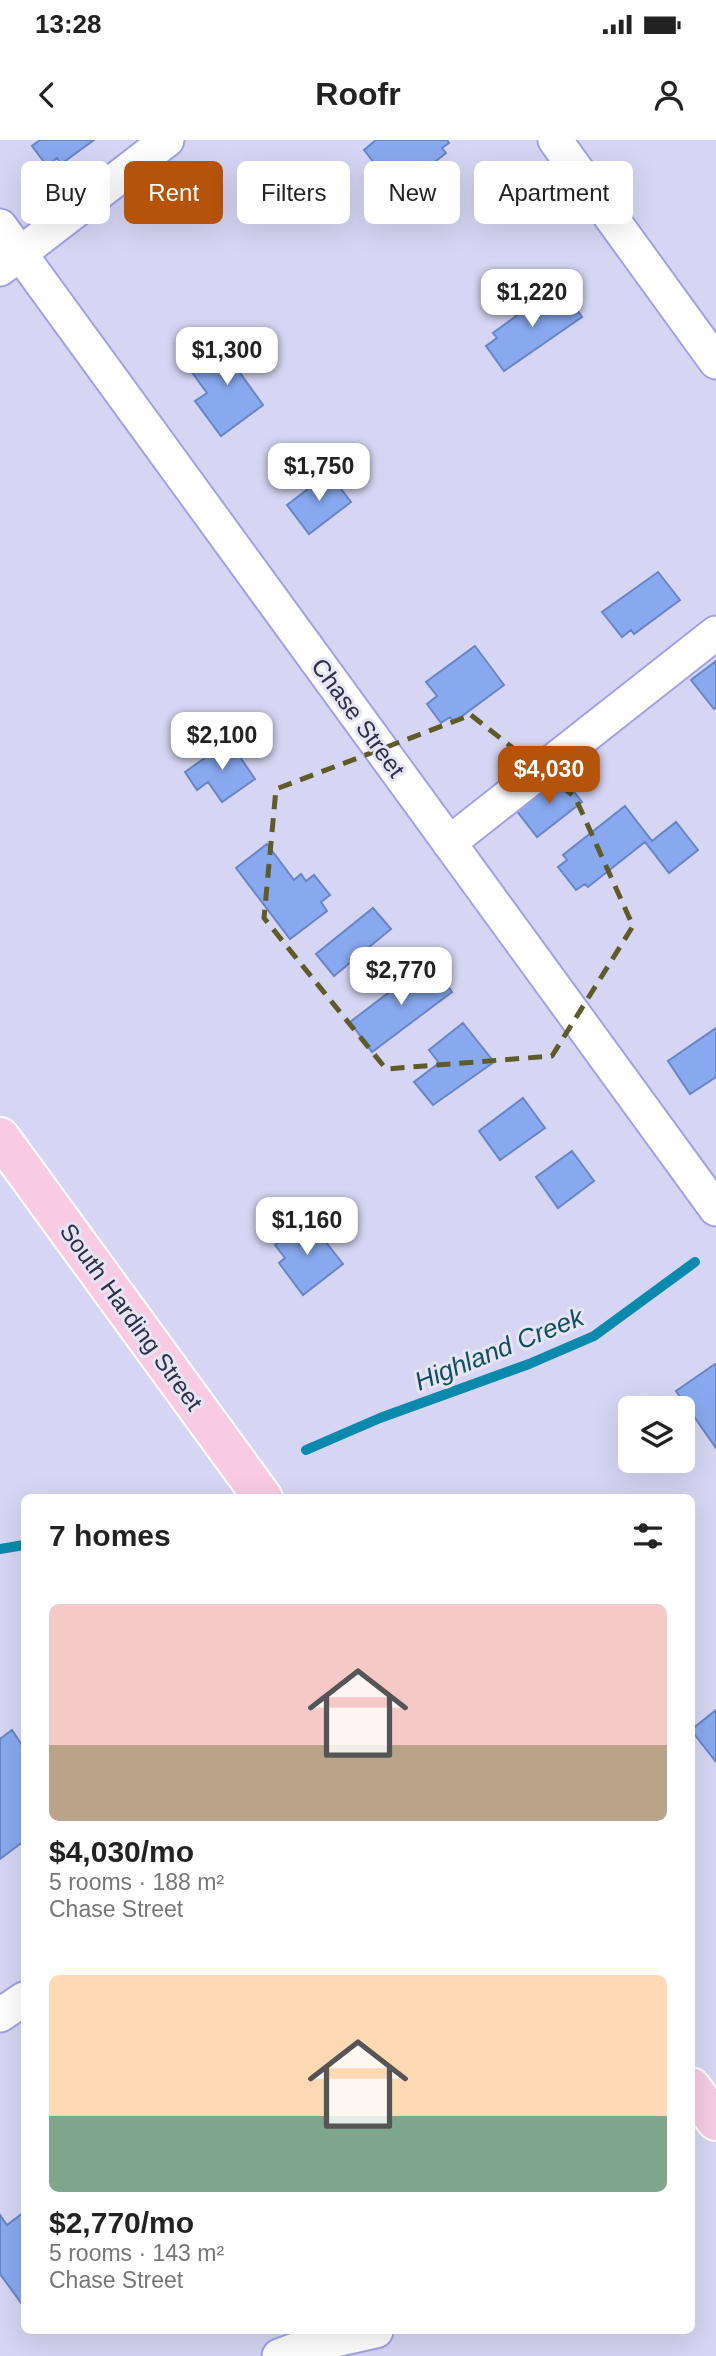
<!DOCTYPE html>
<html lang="en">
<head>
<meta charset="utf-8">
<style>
  body { margin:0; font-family:Arial,sans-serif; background:#f6f6f6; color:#222; height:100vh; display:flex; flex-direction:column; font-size:26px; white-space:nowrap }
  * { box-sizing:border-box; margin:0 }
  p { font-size:23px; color:#767676 }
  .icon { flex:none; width:38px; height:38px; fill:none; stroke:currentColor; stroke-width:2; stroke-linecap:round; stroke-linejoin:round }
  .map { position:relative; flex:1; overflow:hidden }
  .sheet { position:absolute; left:21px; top:1354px; width:674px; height:840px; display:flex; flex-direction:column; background:#fff; border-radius:10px; box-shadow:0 7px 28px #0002 }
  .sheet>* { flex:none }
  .hud { position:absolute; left:21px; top:21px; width:676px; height:63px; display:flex; gap:14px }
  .tools { position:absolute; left:618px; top:1256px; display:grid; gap:14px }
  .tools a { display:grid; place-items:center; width:77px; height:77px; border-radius:10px; background:#fff; box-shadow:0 7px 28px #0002; font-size:35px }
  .price { position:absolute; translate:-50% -60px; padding:0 16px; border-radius:14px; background:#fff; color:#222; font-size:23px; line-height:46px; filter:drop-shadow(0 2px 4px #0008) }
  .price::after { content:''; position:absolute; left:50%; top:42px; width:21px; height:16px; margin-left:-10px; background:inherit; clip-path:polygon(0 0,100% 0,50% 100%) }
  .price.selected { background:#b45309; color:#fff }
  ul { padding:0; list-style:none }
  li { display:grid; align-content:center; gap:14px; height:371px; padding:0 28px }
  li span { display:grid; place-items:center; height:217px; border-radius:10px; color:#555 }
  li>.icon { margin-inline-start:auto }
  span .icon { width:126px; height:126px; fill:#fffc; stroke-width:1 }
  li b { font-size:30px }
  h2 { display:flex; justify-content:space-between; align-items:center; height:84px; padding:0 28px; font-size:30px }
  .pill { padding:0 24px; border-radius:10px; background:#fff; box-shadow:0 7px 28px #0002; font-size:24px; line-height:63px }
  .pill.selected { background:#b45309; color:#fff }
  .status { display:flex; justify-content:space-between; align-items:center; height:49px; padding:0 35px; background:#fff; direction:ltr }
  .status svg { height:19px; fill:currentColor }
  header { display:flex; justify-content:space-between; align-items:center; height:91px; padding:0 28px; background:#fff; font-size:32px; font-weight:700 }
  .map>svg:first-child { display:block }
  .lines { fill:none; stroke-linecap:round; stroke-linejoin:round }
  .stream { stroke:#0b8aae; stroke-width:10 }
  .building { fill:#88a9ef; stroke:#6885c4; stroke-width:2 }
  .minor-casing { stroke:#a2a1e7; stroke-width:37 }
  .major-casing { stroke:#fff; stroke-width:42 }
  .minor { stroke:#fff; stroke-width:33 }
  .major { stroke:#f8cae4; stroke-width:38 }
  .marked { fill:none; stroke:#5f5b28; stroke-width:5; stroke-dasharray:14 9; stroke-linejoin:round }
  .labels { text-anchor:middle; stroke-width:6; stroke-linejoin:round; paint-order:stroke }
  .street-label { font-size:24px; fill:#2e2d4a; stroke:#e5e5f4 }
  .water-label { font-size:26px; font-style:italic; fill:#104d60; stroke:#e5e5f4 }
</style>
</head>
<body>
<div class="status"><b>13:28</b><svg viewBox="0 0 49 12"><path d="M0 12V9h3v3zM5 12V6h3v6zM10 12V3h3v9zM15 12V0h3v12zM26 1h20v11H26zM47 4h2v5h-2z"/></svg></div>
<header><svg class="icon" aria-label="back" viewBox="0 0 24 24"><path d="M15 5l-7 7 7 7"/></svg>Roofr<svg class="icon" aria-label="person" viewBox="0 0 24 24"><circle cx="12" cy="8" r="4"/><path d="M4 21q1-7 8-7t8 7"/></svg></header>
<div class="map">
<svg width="716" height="2216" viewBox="0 0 716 2216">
  <rect width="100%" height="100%" fill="#d6d6f4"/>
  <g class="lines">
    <path class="stream" d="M306 1310 380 1278 529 1224 594 1196 695 1122
      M0 1409 24 1405"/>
  </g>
  <path class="building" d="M40 0H94L61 24 57 18 47 26 32 6Z
    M376 0H447L449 3 442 8 446 13 397 52 364 10Z
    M549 152 555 160 565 153 582 177 504 231 486 206 497 198 493 193Z
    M239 196 254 217 238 230 263 265 221 296 195 261 207 253 191 231Z
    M329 333 351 362 309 394 287 365Z
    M658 432 680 460 634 494 631 490 622 497 602 472Z
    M475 506 504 545 454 582 450 577 441 583 427 564 437 556 426 542Z
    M716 521V567L714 569 691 540Z
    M229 601 255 639 222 662 208 642 197 650 185 632Z
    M561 635 582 662 537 697 516 670Z
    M625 666 652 701 676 682 698 710 669 733 645 702 588 747 585 744 576 750 558 727 567 720 563 715Z
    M267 704 294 740 301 734 306 741 314 735 330 755 321 762 327 771 290 799 236 728Z
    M373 768 391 789 334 836 316 814Z
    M429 822 452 852 372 912 350 882Z
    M463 883 494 922 433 965 414 942 439 923 429 910Z
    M716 888V937L690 954 668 921Z
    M523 958 545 988 500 1020 479 991Z
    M572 1011 594 1041 558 1068 536 1037Z
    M308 1079 343 1124 303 1155 279 1123 285 1118 275 1105Z
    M715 1224 716 1225V1308L676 1251Z
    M716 1570V1622L691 1590Z
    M12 1590 24 1608V1701L0 1719V1599Z
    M24 2072V2167L0 2134V2075L7 2085Z"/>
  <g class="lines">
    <defs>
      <path id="minor" d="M555 0 716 222
        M0 86 716 1069
        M0 129 167 0
        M449 703 716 493
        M0 1875 24 1859
        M279 2216 303 2207 376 2191"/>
      <path id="major" d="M0 997 263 1358
        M691 1947 716 1981"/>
    </defs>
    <use href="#minor" class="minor-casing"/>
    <use href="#major" class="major-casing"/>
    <use href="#minor" class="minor"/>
    <use href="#major" class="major"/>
  </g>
  <path class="marked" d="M471 575 575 657 633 786 552 916 386 929 264 778 276 649Z"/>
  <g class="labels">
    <g class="street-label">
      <text transform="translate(358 578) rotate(54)" y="8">Chase Street</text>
      <text transform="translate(131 1177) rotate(54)" y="8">South Harding Street</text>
    </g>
    <g class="water-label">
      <text transform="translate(499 1209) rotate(-22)" y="9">Highland Creek</text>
    </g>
  </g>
</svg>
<div class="tools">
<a><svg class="icon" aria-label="layers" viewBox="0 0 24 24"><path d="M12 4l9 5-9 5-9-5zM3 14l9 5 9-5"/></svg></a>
</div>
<b class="price" style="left:532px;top:189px">$1,220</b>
<b class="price" style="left:227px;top:247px">$1,300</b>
<b class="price" style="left:319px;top:363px">$1,750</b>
<b class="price" style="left:222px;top:632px">$2,100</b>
<b class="price selected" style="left:549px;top:666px">$4,030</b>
<b class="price" style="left:401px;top:867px">$2,770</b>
<b class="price" style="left:307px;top:1117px">$1,160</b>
<div class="hud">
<a class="pill">Buy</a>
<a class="pill selected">Rent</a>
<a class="pill">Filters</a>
<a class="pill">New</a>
<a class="pill">Apartment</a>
</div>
<section class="sheet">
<h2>7 homes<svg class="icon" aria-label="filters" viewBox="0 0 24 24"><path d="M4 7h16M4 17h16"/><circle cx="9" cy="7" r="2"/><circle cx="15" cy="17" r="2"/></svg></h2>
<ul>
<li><span style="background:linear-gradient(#f6c9c9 65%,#b9a48a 0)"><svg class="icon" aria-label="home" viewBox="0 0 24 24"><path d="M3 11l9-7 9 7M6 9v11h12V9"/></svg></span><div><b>$4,030/mo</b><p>5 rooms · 188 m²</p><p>Chase Street</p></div></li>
<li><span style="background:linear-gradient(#ffd9b3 65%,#7fa58c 0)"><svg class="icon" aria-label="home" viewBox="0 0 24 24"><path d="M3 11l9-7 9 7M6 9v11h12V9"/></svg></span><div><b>$2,770/mo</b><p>5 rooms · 143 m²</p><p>Chase Street</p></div></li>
</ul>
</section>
</div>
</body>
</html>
